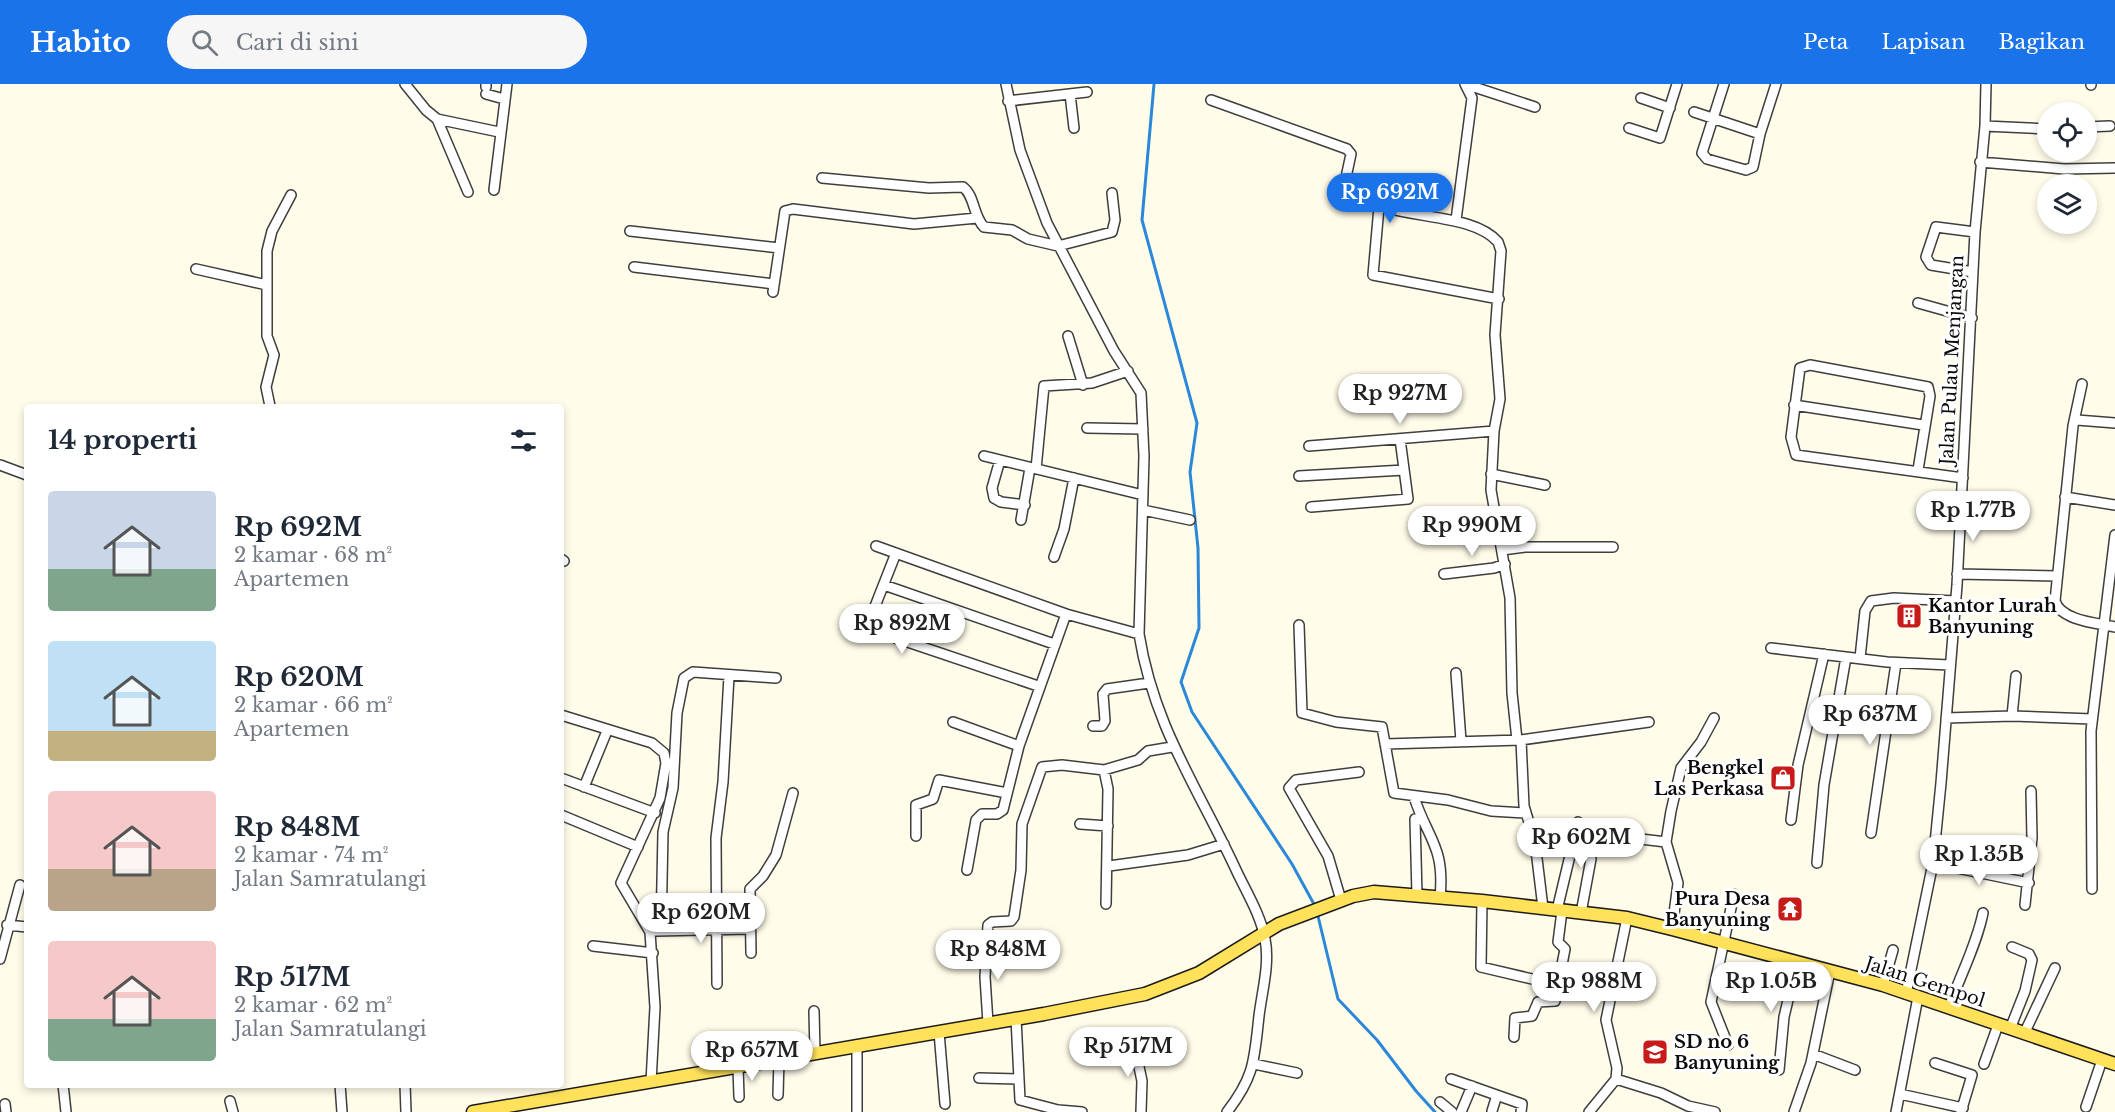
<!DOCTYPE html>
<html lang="id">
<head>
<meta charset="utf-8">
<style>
  body { margin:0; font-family:"Libre Baskerville",serif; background:#f6f6f7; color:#1f2937; height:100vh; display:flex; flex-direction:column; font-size:22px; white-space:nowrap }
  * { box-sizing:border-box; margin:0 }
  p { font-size:20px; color:#747a83 }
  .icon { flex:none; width:33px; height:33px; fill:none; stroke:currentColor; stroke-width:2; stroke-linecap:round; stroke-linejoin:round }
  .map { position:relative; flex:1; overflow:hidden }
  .sheet { position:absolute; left:24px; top:320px; width:540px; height:684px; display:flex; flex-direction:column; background:#fff; border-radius:6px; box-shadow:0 3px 9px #0003 }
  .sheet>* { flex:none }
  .fabs { position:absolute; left:2037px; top:18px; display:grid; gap:12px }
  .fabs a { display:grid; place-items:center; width:60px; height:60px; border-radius:50%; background:#fff; box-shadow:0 3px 9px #0003; font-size:30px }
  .price { position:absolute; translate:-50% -51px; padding:0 14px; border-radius:21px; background:#fff; color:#222; font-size:20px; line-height:39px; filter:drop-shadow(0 2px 3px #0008) }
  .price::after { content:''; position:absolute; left:50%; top:36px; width:18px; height:14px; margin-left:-9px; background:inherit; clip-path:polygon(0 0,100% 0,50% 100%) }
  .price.current { background:#1a73e8; color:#fff }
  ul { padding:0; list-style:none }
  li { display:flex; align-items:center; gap:18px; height:150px; padding:0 24px }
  li span { display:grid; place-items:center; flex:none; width:168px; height:120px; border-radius:6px; color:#555 }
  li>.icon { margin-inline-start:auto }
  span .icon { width:72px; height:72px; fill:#fffc; stroke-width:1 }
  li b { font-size:26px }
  h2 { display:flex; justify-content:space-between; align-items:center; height:72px; padding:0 24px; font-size:26px }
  header { display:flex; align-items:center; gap:36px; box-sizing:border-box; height:84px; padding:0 30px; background:#1a73e8; color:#fff }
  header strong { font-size:28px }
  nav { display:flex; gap:33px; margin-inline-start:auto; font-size:21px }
  .search { width:420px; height:54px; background:#f6f6f7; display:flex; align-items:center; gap:15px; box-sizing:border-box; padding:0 21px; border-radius:33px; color:#747a83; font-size:22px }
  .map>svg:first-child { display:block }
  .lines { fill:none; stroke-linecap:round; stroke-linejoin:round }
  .stream { stroke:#2b88d8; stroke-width:3 }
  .minor-casing { stroke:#3e3e3e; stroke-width:12 }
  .major-casing { stroke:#1c1c1c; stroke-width:15 }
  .minor { stroke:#fff; stroke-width:9 }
  .major { stroke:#ffe15a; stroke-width:12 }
  .labels { text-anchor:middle; stroke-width:6; stroke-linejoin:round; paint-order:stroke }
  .street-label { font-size:18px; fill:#0b0b0b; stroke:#fff }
  .poi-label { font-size:18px; font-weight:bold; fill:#0b0b0b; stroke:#fff; text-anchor:start }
</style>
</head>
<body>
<header>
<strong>Habito</strong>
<div class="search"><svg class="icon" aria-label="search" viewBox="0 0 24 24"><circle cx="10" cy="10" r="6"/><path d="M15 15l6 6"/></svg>Cari di sini</div>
<nav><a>Peta</a><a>Lapisan</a><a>Bagikan</a></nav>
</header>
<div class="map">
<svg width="2115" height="1028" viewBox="0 0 2115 1028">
  <rect width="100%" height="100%" fill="#fffcea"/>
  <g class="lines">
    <path class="stream" d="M1154 0 1142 136 1197 339 1190 388 1198 464 1199 544 1181 598 1192 628 1292 780 1315 822
      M1317 828 1338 915 1377 956 1416 1007 1435 1028"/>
    <defs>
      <path id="minor" d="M405 0 426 26 437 35 499 48
        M1006 0 1020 66 1047 139 1114 267 1141 309 1144 372 1139 550C1154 644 1199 705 1237 788 1247 809 1261 832 1265 855 1270 880 1262 907 1259 932 1254 976 1255 992 1227 1028
        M1465 0 1535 23
        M1724 0 1702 69 1707 75 1746 86 1753 83 1760 50 1776 0
        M2091 0V1
        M486 3V0
        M486 10 504 15
        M1070 10 1074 44
        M1641 14 1670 24
        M1211 16 1347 65 1351 70 1345 98 1347 106C1390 139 1469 125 1498 158L1501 167 1495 251 1500 315 1494 347 1491 406 1510 514 1512 609 1517 656
        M1008 17 1087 8
        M1694 28 1760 50
        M437 35 468 108
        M1985 42 2048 45
        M2086 43 2110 42
        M1629 44 1660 54 1677 0
        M1980 78 2064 85 2115 84
        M822 94 929 104 963 103C975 112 973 132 984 143L1012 146 1028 155 1058 162 1112 148 1115 136 1112 109
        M494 106 507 0
        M1379 123 1373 191 1499 215
        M1456 136 1472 14 1465 0
        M630 147 779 164
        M634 183 774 200
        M196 185 267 201
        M1973 188 1931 181 1926 173 1936 143 1975 148
        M773 208 785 127 793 125 914 140 977 134
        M1918 219 1972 234
        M1068 252 1083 301
        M2082 300 2073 342 2055 517C2061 537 2098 539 2115 543
        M1794 321 1923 341
        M270 322 266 303 274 271 267 252V167L272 147 291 111
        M2077 336 2115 339
        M1087 344 1143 345
        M1309 362 1494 347
        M984 372 1143 411
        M1000 376 992 404 994 414 1001 418 1025 421
        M0 381 27 391
        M1036 385 1044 302 1092 299 1128 287
        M1918 386 1930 312 1928 303 1810 281 1800 284 1791 353 1796 371 1963 394
        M1491 390 1545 401
        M1299 392 1404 386
        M2065 413 2115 421
        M1311 423 1408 415 1400 355
        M1143 426 1190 436
        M1021 436 1030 384
        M876 462 1066 530 1139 550
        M1502 466 1525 463H1613
        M896 469 870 535 875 547 1038 602
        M1054 473 1064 445 1074 394
        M561 475 564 477
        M1444 490 1494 484 1505 480
        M1957 490 2057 492
        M884 501 1054 560
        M1299 541 1302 629 1336 638 1382 643 1394 709 1448 716 1491 727 1525 729
        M1771 564 1887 578 1949 581
        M1860 574 1865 527 1871 517 1894 514 1955 517
        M1456 589 1461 657
        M561 631 652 659 664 669 666 679 660 714 621 799 650 848 655 923 651 998
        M2012 632 2016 592
        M1946 634 2012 632 2092 635
        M953 638 1019 662
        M1093 642H1102L1105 637 1103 610 1107 605 1149 599
        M1521 656 1524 722 1535 758 1543 824
        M1385 660 1521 656 1649 638
        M1104 686 1108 705 1106 820
        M561 694 655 729
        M584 703 607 647
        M1414 713C1428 756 1445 762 1440 814
        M561 731 638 763
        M1415 735 1417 811
        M1791 736 1798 681 1824 570
        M1080 740 1108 742
        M1871 749 1896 579
        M916 752V721L933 715 939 696 1007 709
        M1624 753 1666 758
        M1817 779 1824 701 1846 573
        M1933 779 2029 799
        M1109 782 1188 771 1224 760
        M967 786 976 736 982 730H997L1003 726 1019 662 1066 530
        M2092 805 2091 647 2115 451
        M1341 816 1328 772 1289 704 1296 696 1359 688
        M1482 817 1481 883 1558 901
        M2025 821 2032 754 2031 707
        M1557 826 1578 738
        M1581 829 1591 775
        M7 841 27 843
        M1672 845 1678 799 1666 758 1671 727 1681 684 1701 658 1714 634
        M661 846 663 748 673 704 677 629 684 594 693 588 776 594
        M656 847 750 845
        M593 862 653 869
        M751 869 750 805 763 792 776 771 793 709
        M0 875 20 801
        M717 900 716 754 723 698 729 592
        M1883 901 1893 866
        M1906 910 1933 779 1941 699 1957 501 1975 148 1985 42 1986 0
        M1949 924C1960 891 1976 863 1983 829
        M814 927 815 969
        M1016 934 1020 1016 1058 1026 1082 1028
        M988 939 985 893 988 841 992 838 1011 837 1014 833 1021 786 1022 740 1042 683 1062 681 1104 686 1138 676 1148 667 1172 663
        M2010 945 2025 907 2032 876 2029 870 2012 863
        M939 948 945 1020
        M2024 950 2055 884
        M1514 953 1515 934 1532 932 1538 918 1555 917 1565 865 1558 858 1562 827
        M1134 959 1142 997 1141 1028
        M857 961V1028
        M1728 961 1711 918 1734 810
        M1813 970 1855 986
        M1935 979 1972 991 1961 1028
        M1254 980 1297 989
        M1984 980 1998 941
        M738 983 739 1013
        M1779 986 1784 933 1797 878
        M979 994 1019 995
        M1451 995 1522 1020 1521 1028
        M1616 995 1661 1009 1688 1022 1715 1028
        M63 1000 66 1028
        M340 1000 342 1028
        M405 1000 406 1028
        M1900 1010 1963 1024
        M778 1011 779 975
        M230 1017 233 1028
        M1440 1018 1452 1028
        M5 1020 6 1028
        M2086 1023 2102 976
        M1492 1027 1497 1011
        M1461 1028 1472 1002
        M1589 1028 1616 995 1617 984 1606 936 1627 834
        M1794 1028 1811 979 1830 887
        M1896 1028 1918 913"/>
      <path id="major" d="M473 1028 1044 930 1145 910 1199 889 1279 840 1353 812 1374 808 1482 817 1627 834 1672 845 1883 901 2115 980"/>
    </defs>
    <use href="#minor" class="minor-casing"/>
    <use href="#major" class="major-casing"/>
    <use href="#minor" class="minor"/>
    <use href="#major" class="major"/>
  </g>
  <defs>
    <symbol id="building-square" viewBox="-11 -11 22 22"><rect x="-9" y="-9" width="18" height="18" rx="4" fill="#c61b19" stroke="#fff"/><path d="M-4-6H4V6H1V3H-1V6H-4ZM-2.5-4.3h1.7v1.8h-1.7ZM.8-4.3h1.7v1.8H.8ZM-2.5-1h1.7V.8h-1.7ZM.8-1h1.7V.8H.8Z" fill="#fff"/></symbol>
    <symbol id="shop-square" viewBox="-11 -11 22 22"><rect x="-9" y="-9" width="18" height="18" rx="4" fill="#c61b19" stroke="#fff"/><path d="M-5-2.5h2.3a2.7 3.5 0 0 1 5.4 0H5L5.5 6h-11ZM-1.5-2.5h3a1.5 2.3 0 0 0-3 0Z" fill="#fff"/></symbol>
    <symbol id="temple-square" viewBox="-11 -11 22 22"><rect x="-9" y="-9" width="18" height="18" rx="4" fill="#c61b19" stroke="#fff"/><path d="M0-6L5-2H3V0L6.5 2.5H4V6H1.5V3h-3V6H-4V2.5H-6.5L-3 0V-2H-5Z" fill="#fff"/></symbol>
    <symbol id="school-square" viewBox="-11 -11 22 22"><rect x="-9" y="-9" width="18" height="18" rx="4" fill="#c61b19" stroke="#fff"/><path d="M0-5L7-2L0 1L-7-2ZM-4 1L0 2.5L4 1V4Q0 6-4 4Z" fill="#fff"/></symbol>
  </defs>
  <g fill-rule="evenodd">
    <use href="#building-square" x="1894" y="517" width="30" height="30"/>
    <use href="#shop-square" x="1768" y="679" width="30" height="30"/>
    <use href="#temple-square" x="1775" y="810" width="30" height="30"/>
    <use href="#school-square" x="1640" y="953" width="30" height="30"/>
  </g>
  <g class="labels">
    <g class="street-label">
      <text transform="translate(1952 276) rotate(-87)" y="6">Jalan Pulau Menjangan</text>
      <text transform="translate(1925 898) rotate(18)" y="6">Jalan Gempol</text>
    </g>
    <g class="poi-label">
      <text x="1928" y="528">Kantor Lurah<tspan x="1928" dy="21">Banyuning</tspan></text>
      <text x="1764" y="690" text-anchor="end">Bengkel<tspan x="1764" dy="21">Las Perkasa</tspan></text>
      <text x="1770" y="821" text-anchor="end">Pura Desa<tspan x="1770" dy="21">Banyuning</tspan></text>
      <text x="1674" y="964">SD no 6<tspan x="1674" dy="21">Banyuning</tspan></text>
    </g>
  </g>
</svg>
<div class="fabs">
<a><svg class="icon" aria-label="locate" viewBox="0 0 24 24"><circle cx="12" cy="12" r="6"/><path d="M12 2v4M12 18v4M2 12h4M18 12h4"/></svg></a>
<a><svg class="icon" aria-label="layers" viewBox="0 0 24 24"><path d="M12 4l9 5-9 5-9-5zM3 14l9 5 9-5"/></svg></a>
</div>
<b class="price current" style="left:1390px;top:140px">Rp 692M</b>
<b class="price" style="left:1400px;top:341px">Rp 927M</b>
<b class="price" style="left:1973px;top:458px">Rp 1.77B</b>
<b class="price" style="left:1472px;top:473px">Rp 990M</b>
<b class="price" style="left:902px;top:571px">Rp 892M</b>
<b class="price" style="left:1870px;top:662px">Rp 637M</b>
<b class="price" style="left:1581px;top:785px">Rp 602M</b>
<b class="price" style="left:1979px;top:802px">Rp 1.35B</b>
<b class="price" style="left:701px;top:860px">Rp 620M</b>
<b class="price" style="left:998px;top:897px">Rp 848M</b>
<b class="price" style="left:1594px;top:929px">Rp 988M</b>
<b class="price" style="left:1771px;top:929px">Rp 1.05B</b>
<b class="price" style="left:1128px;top:994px">Rp 517M</b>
<b class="price" style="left:752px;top:998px">Rp 657M</b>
<section class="sheet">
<h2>14 properti<svg class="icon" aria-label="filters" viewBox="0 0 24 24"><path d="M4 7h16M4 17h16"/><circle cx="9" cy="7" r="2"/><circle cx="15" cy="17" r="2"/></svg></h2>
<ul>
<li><span style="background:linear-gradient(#c9d6e8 65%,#7fa58c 0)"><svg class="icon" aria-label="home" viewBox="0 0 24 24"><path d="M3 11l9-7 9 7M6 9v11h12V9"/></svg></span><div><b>Rp 692M</b><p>2 kamar · 68 m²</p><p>Apartemen</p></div></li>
<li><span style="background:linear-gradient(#bfe0f5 75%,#c2b280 0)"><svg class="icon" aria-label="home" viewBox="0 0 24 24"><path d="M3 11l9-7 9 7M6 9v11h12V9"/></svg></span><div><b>Rp 620M</b><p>2 kamar · 66 m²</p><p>Apartemen</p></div></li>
<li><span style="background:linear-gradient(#f6c9c9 65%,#b9a48a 0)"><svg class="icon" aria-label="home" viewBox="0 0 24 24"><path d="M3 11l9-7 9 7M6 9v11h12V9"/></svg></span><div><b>Rp 848M</b><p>2 kamar · 74 m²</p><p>Jalan Samratulangi</p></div></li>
<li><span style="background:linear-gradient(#f6c9c9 65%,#7fa58c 0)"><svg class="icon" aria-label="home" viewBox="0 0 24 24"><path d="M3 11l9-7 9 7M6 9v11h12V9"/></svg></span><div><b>Rp 517M</b><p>2 kamar · 62 m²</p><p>Jalan Samratulangi</p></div></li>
</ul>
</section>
</div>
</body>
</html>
